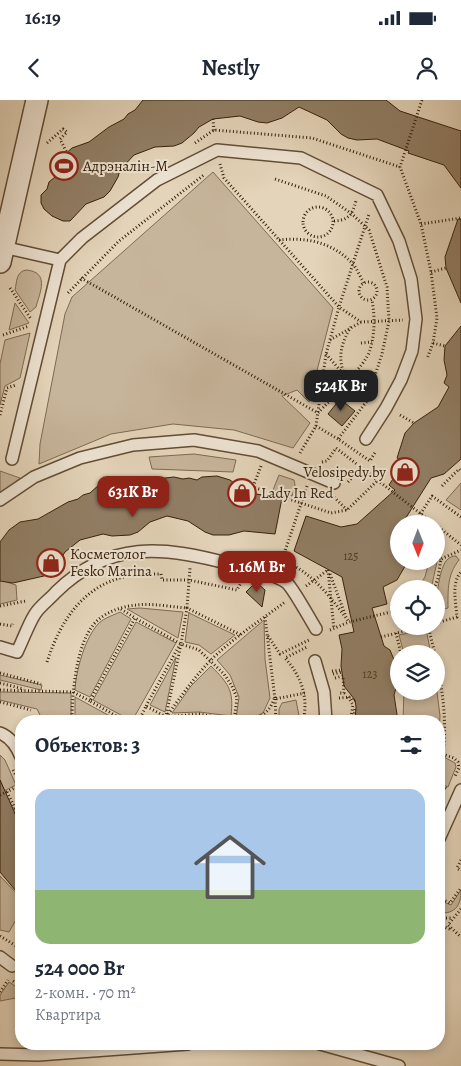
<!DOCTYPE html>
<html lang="ru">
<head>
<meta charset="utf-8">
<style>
  body { margin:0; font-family:Alegreya,serif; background:#f2f2f3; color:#1f2937; height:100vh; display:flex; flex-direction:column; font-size:19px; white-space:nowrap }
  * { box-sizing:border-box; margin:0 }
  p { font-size:16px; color:#747a83 }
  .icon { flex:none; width:28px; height:28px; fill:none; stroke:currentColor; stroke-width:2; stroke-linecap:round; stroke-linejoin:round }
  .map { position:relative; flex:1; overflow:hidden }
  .side { position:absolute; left:15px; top:615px; width:430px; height:335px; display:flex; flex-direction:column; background:#fff; border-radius:20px; box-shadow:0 2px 8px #0003 }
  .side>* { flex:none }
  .needle { width:32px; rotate:179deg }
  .tools { position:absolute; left:390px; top:415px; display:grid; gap:10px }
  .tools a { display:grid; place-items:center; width:55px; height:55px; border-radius:50%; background:#fff; box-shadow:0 2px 8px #0003; font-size:25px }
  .price { position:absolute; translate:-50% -42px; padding:0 11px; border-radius:10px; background:#8f2418; color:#fff; font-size:16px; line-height:32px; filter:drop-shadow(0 1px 2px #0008) }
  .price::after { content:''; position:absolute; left:50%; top:30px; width:15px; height:11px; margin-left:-8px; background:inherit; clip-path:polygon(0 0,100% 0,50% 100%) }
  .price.active { background:#222; color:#fff }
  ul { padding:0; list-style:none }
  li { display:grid; align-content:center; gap:10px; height:265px; padding:0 20px }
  li span { display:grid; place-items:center; height:155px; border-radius:15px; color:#555 }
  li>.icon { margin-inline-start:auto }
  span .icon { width:90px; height:90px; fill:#fffc; stroke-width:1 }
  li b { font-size:21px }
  h2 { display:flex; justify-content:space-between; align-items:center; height:60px; padding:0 20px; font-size:21px }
  .status { display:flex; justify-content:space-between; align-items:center; height:35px; padding:0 25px; background:#fff; direction:ltr }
  .status svg { height:14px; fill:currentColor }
  header { display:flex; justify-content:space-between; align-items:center; height:65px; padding:0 20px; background:#fff; font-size:22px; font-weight:600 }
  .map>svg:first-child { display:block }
  .green { fill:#c7b59b; stroke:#7f6a52 }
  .building { fill:#917e65; stroke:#37200a }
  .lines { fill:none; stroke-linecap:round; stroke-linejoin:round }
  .lane-casing { stroke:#624d36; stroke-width:14 }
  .street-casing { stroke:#624d36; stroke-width:24 }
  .path { stroke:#37200a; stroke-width:3; stroke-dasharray:1 2.5; stroke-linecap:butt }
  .lane { stroke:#ede3d2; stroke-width:11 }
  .street { stroke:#ede3d2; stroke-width:21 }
  .labels { text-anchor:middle; stroke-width:4; stroke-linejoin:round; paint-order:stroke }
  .number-label { font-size:12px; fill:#4e3821 }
  .poi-label { font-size:15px; fill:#37200a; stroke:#ede3d2; text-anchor:start }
</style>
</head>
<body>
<div class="status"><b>16:19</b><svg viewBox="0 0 49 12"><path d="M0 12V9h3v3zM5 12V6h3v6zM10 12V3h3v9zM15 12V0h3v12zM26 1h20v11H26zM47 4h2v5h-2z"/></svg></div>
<header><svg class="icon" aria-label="back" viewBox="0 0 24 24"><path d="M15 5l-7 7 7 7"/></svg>Nestly<svg class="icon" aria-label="person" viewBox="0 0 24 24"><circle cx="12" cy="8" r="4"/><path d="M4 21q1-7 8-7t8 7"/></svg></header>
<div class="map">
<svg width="461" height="966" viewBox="0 0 461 966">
  <rect width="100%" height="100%" fill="#e4d4b9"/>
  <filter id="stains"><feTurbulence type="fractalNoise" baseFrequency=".004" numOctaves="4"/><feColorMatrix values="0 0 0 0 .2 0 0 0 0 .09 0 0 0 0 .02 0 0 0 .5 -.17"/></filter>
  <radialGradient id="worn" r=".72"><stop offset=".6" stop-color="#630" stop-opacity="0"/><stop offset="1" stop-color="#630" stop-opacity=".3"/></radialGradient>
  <path class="green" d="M213 72 333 208 309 302 297 290 282 296 310 323 293 348 234 330 173 324 111 334 39 364 40 344 65 214 72 197Z
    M26 170C50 172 40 192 36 207L30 212 15 190C17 181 16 172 26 170Z
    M15 203 29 223 9 230Z
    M30 233 20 278 5 286 0 305V264L5 240Z
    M194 354 236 360 233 372 152 369 149 357Z
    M0 371 20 378 9 388 0 395Z
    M279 375 294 380 295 385 292 396 273 390Z
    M461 383V410L446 400Z
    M436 451 437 462 431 489H417L425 477 429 461H436Z
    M456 456 459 460C447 475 448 490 448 508L436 511C436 500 439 466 448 459 450 457 453 456 456 456Z
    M0 480 16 485 17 500 0 504Z
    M140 508 183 512 178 538 127 509Z
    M120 512 131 519 90 597 75 590C76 571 85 537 99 523 104 518 114 515 120 512Z
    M189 512V513L235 535 211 554 199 545 185 542Z
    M264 520 265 559 270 598 263 613 248 620 236 619 239 597 230 575 217 560Z
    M136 522 176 543 132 621 93 600Z
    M426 529 431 554H404L399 535Z
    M176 557 165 612 150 605Z
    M211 566C229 584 234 591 231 616L199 612 172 613 191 586Z
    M0 575 42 585 41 590 0 580Z
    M436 584 440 616 439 630V621H403L404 591H436Z
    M0 592 71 593V621H43L37 609 0 600Z
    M75 597 119 621H75Z
    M296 600 300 621H279V609L282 603Z
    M0 655 5 660 16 685 0 693Z
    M444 657 455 663 456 667 448 687 439 683Z
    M0 776 21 798V811L9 832 0 830Z
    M461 790C461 805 456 814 439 813V800L451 805Z
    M9 882 21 890V897L0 901V895Z"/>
  <path class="building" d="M143 0H386L400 11 461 31V88L444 65 408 53 409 51 377 39 357 40 348 38 341 34 327 20 299 7 282 18 267 23 258 22 240 16 213 19 199 27 194 33 182 43 174 46 155 47 134 55 120 70 118 77 110 91 104 97 86 104 70 121H63L52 116 44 109 41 103V95L47 89 49 82 55 77 56 71 62 57 72 48 89 42 109 27 124 19 128 14 135 10Z
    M458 119H461V203L446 168 445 157Z
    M461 226V359L444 374 431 378 402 424H399V461H408L397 480 383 487 387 504 372 508 384 546 390 550 397 567V585L394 595 398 621H355L356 607 355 600 344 586 341 566 342 549 339 535 354 532 342 477 294 451 306 416 341 427 357 424 395 390 389 385 404 362 397 358 405 333 414 323 438 307 449 287 444 283 447 275 444 260 445 246Z
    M340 299 355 311 342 326 328 314Z
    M217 376 230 380 245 391 256 394 282 398 275 434 244 431 229 435H213L205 432 188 421 167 416 150 422 138 432 130 435 112 436 103 434 80 440 65 452 57 465 44 476 13 483 0 481V442L9 430 20 422 38 419 68 402 78 399 83 395 90 393 100 384 113 379 126 378 138 381 174 377 183 379 189 378 197 380 202 377Z
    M256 482 265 490 262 507 246 492Z
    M0 680 18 720 16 728 21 734V797L0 772Z"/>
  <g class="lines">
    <defs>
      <path id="lane" d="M3 147 60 160 82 138 157 80 217 50 301 58 377 95 399 141 411 179 416 219 412 251 401 280 386 308 366 339
        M12 359 60 160
        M0 400 34 377 80 358 133 345 194 340 258 351 334 383
        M0 547 17 552C23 540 28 525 35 514 40 506 50 499 56 492 109 440 164 446 230 464 243 467 280 476 288 484 297 495 308 516 316 529
        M315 561 324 592 326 621
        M0 633C10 637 17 647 21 657
        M439 739 461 690
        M0 857 12 866
        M320 944 399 966
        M0 954 38 955 188 944"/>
      <path id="street" d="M0 162 37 0"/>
    </defs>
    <use href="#lane" class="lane-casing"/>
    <use href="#street" class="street-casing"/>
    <path class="path" d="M422 0 400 67 421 124 431 172 437 218 433 243 427 259
      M213 19 214 31
      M47 43 63 29 67 32 60 39 67 53
      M195 43 214 30 312 38 400 67
      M220 64 224 78 339 207 361 222 403 220
      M275 79 326 96 352 114 369 130 387 187 389 221 382 254 367 300
      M303 122a15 15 0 1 1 30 0a15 15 0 1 1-30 0Z
      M334 121C349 120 352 115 356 101
      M421 124 461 118
      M279 140C306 137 332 142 352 163 357 168 360 177 364 183
      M431 172 446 168
      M81 178 318 313C330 300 366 265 370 250 375 233 375 217 372 200
      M359 191a9 9 0 1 1 18 0a9 9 0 1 1-18 0Z
      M10 188 31 219
      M68 193 119 141 205 74
      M3 235 29 226
      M330 240 361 222
      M361 243 372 242
      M433 243 445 246
      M326 254 367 301 338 339 370 361 376 351
      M343 271C338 255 342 241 351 227
      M0 315 7 288 16 285
      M400 315 414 323
      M316 326 338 339
      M300 353 316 326 326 254 339 207 369 114
      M322 362 327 361 336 348 434 424
      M261 366 253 387 331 413 347 410 377 381
      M348 382 361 368
      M442 386 459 369 461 371
      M334 397 347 410
      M418 424 421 413 432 396 461 417
      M436 425 461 445
      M270 458C306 463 329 495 349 522
      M282 460 307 386
      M436 460 441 459
      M328 470 334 529
      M330 474 346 517
      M306 486 328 470
      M434 489 438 478 441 459 461 450
      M0 506 26 501
      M121 509 135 518
      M265 517 275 599 305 593
      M436 523 457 517C456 503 451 483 461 472
      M0 524 12 526 13 524
      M428 526 435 554
      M330 530 349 522 399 510
      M396 533 401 554
      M268 536 280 554 309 540
      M381 537 425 526
      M436 561C444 593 449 639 439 670
      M47 562C61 519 85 482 134 475 143 474 152 474 161 474L162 480H189L237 490 242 481
      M332 571 342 570
      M0 573 41 584
      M333 574 342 572
      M397 576 399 575
      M335 578 343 576 344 593H338
      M0 583 24 589
      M0 590 73 592 90 601
      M348 597 353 605 351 617H354
      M339 598 351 597 353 601 355 600
      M275 599 276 621
      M0 602 31 610
      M146 606 179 546
      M166 617C180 598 193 579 209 562 231 539 260 521 285 502
      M354 617 355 609 356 608
      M72 621C72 594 76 539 98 520 108 511 124 506 137 505 153 503 171 507 187 508L190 468
      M125 621 90 601 135 518 181 544
      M139 621 146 606 166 617
      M140 621 153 618 199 614 237 621
      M165 621 181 544
      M234 621 237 598 232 586 224 574 199 550 181 544 187 508 241 535
      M252 621C264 615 271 610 275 596
      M303 621C309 597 301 576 285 558L307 547
      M439 653 454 658 458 662 459 668 455 676
      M13 670 21 684
      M439 685 448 689
      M7 692 15 708
      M0 695 21 685
      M14 709 21 704
      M15 714 21 710
      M17 724 21 721
      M461 760 457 768 461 771
      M439 798 450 803 461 788
      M461 809 448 825 461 837
      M439 818H453
      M439 825 452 830
      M21 830 19 834 21 835
      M0 836 21 849
      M13 881 21 887
      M0 892 8 880"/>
    <use href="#lane" class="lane"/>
    <use href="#street" class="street"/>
  </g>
  <defs>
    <symbol id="stadium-ring" viewBox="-11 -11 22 22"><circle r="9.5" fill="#ede3d2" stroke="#8f2418" stroke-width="1.5"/><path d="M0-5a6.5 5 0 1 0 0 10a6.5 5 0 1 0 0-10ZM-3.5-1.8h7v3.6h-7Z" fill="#8f2418"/></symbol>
    <symbol id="shop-ring" viewBox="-11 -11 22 22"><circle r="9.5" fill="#ede3d2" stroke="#8f2418" stroke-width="1.5"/><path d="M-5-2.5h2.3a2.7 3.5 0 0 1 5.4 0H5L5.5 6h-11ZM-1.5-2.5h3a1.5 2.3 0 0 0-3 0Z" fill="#8f2418"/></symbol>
  </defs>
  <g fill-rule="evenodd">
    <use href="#stadium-ring" x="48" y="50" width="32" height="32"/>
    <use href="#shop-ring" x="389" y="356" width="32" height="32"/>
    <use href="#shop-ring" x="226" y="377" width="32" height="32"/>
    <use href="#shop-ring" x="35" y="447" width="32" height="32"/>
  </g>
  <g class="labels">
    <g class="number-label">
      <text x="351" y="460">125</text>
      <text x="370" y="578">123</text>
    </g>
    <g class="poi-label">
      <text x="83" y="71">Адрэналін-М</text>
      <text x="386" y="377" text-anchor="end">Velosipedy.by</text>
      <text x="261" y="398">Lady In Red</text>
      <text x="70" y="459">Косметолог<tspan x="70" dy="17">Fesko Marina</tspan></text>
    </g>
  </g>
  <rect width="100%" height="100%" filter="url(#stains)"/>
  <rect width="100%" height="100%" fill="url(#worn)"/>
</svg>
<div class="tools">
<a><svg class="needle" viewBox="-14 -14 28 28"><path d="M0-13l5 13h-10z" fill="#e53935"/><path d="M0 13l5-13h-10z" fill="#747a83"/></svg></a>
<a><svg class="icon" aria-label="locate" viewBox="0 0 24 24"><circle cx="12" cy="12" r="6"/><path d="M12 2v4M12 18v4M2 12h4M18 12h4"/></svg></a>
<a><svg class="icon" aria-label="layers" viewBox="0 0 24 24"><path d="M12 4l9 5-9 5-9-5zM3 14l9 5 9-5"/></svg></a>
</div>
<b class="price active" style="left:341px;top:312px">524K Br</b>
<b class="price" style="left:133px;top:418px">631K Br</b>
<b class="price" style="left:257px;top:493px">1.16M Br</b>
<section class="side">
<h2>Объектов: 3<svg class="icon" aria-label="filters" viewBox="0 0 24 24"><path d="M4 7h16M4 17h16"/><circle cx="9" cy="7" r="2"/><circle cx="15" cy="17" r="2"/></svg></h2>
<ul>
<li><span style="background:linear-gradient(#a9c7e8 65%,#8fb573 0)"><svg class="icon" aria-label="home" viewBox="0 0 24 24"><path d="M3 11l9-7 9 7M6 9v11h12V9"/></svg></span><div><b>524 000 Br</b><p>2-комн. · 70 m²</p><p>Квартира</p></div></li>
</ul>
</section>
</div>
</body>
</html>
